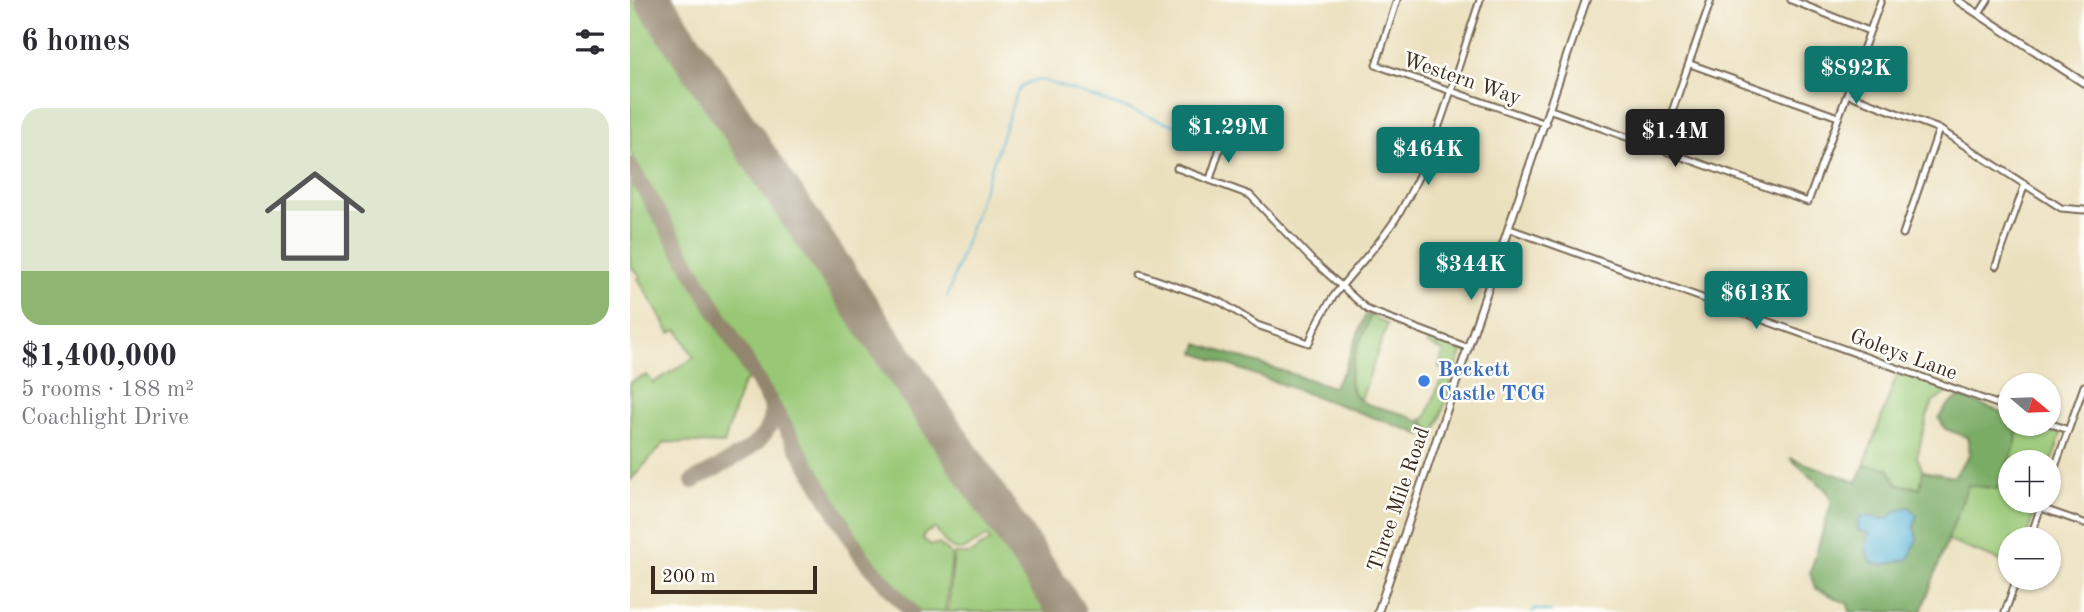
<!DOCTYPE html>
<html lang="en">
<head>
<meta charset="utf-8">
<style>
  body { margin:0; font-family:"Old Standard TT",serif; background:#f7f7f7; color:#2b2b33; height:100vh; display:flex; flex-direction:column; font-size:26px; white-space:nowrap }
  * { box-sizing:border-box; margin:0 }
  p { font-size:23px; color:#7c7c81 }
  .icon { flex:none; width:38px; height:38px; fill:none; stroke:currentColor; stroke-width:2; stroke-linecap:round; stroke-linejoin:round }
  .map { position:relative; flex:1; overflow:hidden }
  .side { display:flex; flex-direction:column; background:#fff; width:630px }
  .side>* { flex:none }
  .needle { width:46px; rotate:109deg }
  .tools { position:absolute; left:1368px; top:373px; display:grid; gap:14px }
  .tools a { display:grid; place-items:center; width:63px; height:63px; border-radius:50%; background:#fff; box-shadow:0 2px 5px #0004; font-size:35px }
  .scale { position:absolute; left:21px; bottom:18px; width:166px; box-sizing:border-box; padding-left:7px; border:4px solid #3b2a1e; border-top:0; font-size:19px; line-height:24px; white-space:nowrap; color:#3b2a1e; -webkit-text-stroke:5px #fdfcf7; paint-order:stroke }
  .price { position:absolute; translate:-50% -60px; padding:0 16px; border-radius:7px; background:#0f766e; color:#fff; font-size:23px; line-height:46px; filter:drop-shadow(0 2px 4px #0008) }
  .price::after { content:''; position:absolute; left:50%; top:42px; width:21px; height:16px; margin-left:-10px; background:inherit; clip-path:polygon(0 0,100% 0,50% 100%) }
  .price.active { background:#222; color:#fff }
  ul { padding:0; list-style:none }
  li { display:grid; align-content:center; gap:14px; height:371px; padding:0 21px }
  li span { display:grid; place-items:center; height:217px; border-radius:21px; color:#555 }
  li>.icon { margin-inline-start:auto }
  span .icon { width:126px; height:126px; fill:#fffc; stroke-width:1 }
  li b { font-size:30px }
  h2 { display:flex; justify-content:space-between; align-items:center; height:84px; padding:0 21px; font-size:30px }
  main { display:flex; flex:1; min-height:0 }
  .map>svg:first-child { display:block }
  .green { fill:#98c775; stroke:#6a784a; stroke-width:2 }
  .forest { fill:#7aac66; stroke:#5a6b42; stroke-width:2 }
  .water { fill:#57b4d5; stroke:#496f7a; stroke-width:2 }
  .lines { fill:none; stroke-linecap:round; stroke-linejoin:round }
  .stream { stroke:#57b4d5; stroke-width:2 }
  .taxiway { stroke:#93856e; stroke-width:16 }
  .runway { stroke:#93856e; stroke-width:37 }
  .minor-casing { stroke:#796a56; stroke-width:9 }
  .tertiary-casing { stroke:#796a56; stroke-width:10 }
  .minor { stroke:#fff; stroke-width:5 }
  .tertiary { stroke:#fff; stroke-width:6 }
  .shop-dot { fill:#3f7fe0; stroke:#fdfcf7; stroke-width:2.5 }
  .labels { text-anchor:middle; stroke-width:5; stroke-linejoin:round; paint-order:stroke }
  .street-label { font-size:21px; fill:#3b2a1e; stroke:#fdfcf7 }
  .shop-label { font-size:21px; font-weight:bold; fill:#366cbe; stroke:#fdfcf7; text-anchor:start }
</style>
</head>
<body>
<main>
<section class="side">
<h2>6 homes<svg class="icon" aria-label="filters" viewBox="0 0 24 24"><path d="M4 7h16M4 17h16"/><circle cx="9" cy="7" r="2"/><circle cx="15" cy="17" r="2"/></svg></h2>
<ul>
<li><span style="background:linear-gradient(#dfe7d0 75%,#8fb573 0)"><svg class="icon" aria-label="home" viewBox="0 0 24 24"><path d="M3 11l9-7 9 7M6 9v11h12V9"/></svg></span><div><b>$1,400,000</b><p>5 rooms · 188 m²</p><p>Coachlight Drive</p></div></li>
</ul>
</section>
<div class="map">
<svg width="1454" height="612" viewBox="0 0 1454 612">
  <rect width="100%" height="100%" fill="#fdfcf7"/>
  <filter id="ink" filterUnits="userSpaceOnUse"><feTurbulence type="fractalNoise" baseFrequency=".0143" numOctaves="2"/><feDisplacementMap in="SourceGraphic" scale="14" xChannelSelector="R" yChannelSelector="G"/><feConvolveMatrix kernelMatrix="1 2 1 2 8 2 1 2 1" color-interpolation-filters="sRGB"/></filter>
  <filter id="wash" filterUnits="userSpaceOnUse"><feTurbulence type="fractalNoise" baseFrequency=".00686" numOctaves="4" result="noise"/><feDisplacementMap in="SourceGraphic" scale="28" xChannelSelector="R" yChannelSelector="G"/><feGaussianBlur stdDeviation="1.57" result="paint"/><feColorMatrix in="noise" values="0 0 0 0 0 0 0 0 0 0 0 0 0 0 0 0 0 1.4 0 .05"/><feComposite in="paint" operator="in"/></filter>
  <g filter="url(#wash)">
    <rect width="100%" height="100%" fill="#ebe0bd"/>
    <path class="green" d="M0 0H8L422 612H318L324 554H340L360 541 357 536C329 554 324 558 305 528L294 534 293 539 301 545 309 544 322 556 315 612H290L238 555 0 152Z
      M0 179 118 379 112 385 94 444 35 442 0 481V382L17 375 23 383 64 358 48 330 40 333 8 278 11 276 0 266Z
      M741 315 757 325 731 400C706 385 732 336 741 315Z
      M803 338 831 348 832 352 824 375 816 374 809 367 814 351 797 344 798 339Z
      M1268 372 1321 391 1303 402 1297 416 1287 457 1293 471 1291 488 1267 484 1257 468 1234 465Z
      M816 380 822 382 803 439 800 428 791 419 796 418 809 384Z
      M1387 424H1407L1431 434 1419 471V462H1381V500L1409 501 1395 539H1381V565L1316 540 1338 485 1386 443Z"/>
    <path class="forest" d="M736 313 741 315C734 332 716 371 721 388 728 417 793 402 803 439L565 353 568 344 703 387 714 371Z
      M1329 397 1381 415V424H1387L1386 443 1368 489 1338 485 1291 612H1220L1218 604 1185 588 1180 573 1202 501 1196 490 1160 458 1227 482 1234 465 1258 468 1267 484 1290 488 1293 471 1324 477 1340 453 1337 437 1315 429 1309 418 1317 406Z"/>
    <path class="water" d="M1279 507 1287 515 1284 527 1287 539 1279 559 1253 565 1241 562 1236 548 1239 533 1228 530V521L1232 516 1258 519 1266 511Z"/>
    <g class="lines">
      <path class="stream" d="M317 297 386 95C392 83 402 79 415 81L545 125
        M902 612 905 609 921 612"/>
      <path class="taxiway" d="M0 165 232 557 281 612
        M63 481C89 465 150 443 141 406"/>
      <path class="runway" d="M23 0 437 612"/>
    </g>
  </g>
  <g filter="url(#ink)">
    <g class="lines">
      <defs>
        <path id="minor" d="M767 0 746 65 916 124
          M1161 0 1239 31
          M1349 14 1358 0
          M1060 64 1208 117
          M1217 94 1309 129 1431 208 1454 210
          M921 110 1178 202 1251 0
          M1029 149 1081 0
          M547 168 620 195 681 259 738 310 839 348
          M580 179 592 142
          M880 229 1381 409
          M1273 234 1309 129
          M1366 266 1395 184
          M510 274 591 302 627 325 679 343C699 286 740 262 770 212 808 147 826 70 850 0
          M1419 423 1438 430
          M1419 484 1454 386
          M1411 508 1454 523
          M1400 539 1413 500
          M1375 612 1387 578"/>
        <path id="tertiary" d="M1327 0 1454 83
          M748 612 956 0"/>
      </defs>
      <use href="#minor" class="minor-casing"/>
      <use href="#tertiary" class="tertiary-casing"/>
      <use href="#minor" class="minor"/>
      <use href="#tertiary" class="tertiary"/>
    </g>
  </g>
  <circle class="shop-dot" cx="794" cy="381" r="7"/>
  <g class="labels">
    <g class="street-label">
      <text transform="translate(832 78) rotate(19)" y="7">Western Way</text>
      <text transform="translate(1274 354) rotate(20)" y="7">Goleys Lane</text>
      <text transform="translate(768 499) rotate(-71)" y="7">Three Mile Road</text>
    </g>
    <g class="shop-label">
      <text x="808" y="376">Beckett<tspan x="808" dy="24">Castle TCG</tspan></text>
    </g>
  </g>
</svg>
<div class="tools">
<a><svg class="needle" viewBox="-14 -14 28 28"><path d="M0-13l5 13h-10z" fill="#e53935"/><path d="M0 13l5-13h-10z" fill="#7c7c81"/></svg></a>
<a>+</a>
<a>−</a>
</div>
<div class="scale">200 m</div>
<b class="price" style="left:1226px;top:106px">$892K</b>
<b class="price" style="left:598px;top:165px">$1.29M</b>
<b class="price active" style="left:1045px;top:169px">$1.4M</b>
<b class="price" style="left:798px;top:187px">$464K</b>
<b class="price" style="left:841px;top:302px">$344K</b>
<b class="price" style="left:1126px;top:331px">$613K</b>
</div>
</main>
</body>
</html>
